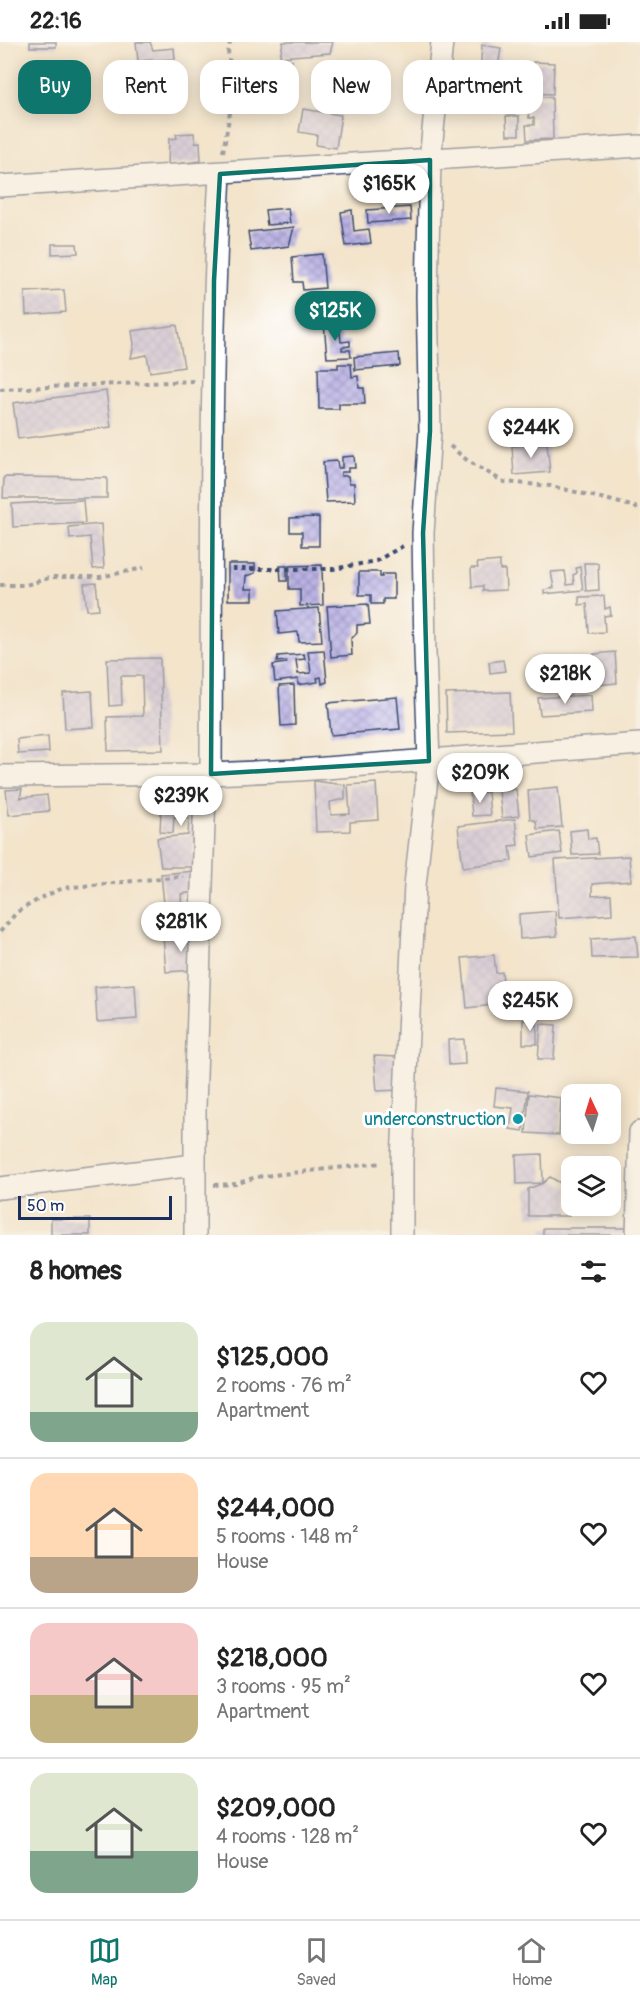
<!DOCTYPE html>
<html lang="en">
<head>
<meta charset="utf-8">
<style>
  body { margin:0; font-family:Pangolin,sans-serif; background:#f6f6f6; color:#222; height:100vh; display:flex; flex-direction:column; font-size:22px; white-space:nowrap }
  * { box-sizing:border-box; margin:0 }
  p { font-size:20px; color:#767676 }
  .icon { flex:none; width:33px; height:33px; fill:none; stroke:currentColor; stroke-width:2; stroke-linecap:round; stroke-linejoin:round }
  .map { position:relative; height:1193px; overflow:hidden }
  .sheet { display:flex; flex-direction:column; background:#fff; flex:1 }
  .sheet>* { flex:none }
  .hud { position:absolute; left:18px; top:18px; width:604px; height:54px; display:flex; gap:12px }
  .needle { width:39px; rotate:356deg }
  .controls { position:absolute; left:561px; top:1042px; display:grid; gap:12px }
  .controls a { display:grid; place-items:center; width:60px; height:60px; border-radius:12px; background:#fff; box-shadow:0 3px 15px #0003; font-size:30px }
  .scale { position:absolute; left:18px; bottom:15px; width:154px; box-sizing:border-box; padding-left:6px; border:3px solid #1b2f5e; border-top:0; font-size:16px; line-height:21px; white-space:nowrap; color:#1b2f5e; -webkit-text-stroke:4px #fff; paint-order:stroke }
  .price { position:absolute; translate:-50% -51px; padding:0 14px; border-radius:21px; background:#fff; color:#222; font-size:20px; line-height:39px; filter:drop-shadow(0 2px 3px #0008) }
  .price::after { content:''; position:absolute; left:50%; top:36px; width:18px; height:14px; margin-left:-9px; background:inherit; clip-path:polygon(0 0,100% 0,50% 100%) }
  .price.active { background:#0f766e; color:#fff }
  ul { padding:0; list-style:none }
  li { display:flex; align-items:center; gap:18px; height:150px; padding:0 30px }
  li+li { border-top:2px solid #e0e0e0 }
  li span { display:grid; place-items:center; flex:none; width:168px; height:120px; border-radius:18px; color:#555 }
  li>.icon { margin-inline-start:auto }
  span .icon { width:72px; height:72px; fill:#fffc; stroke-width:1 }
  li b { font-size:26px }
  h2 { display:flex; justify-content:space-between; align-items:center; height:72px; padding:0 30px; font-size:26px }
  .tag { padding:0 21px; border-radius:18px; background:#fff; box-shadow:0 3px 15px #0003; font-size:21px; line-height:54px }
  .tag.active { background:#0f766e; color:#fff }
  .status { display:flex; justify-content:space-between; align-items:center; height:42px; padding:0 30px; background:#fff; direction:ltr }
  .status svg { height:16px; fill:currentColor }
  .tabs { display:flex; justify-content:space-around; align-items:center; height:84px; border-top:2px solid #e0e0e0; background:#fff; font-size:16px; color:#767676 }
  .tabs a { display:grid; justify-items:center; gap:3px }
  .tabs .active { color:#0f766e }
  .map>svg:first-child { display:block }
  .building { fill:url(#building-cross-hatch) }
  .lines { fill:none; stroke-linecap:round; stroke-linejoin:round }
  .street-casing { stroke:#3b4a6e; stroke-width:24 }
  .path { stroke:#3b4a6e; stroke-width:4; stroke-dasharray:4.5 4.5; stroke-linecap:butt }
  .street { stroke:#fff; stroke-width:21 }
  .marked { fill:none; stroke:#0f766e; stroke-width:4.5; stroke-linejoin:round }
  .culture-dot { fill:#0f9aa8; stroke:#fff; stroke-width:2 }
  .labels { text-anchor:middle; stroke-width:6; stroke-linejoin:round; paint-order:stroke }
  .culture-label { font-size:18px; fill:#0d838f; stroke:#fff; text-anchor:end }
</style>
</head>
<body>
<div class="status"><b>22:16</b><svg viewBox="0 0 49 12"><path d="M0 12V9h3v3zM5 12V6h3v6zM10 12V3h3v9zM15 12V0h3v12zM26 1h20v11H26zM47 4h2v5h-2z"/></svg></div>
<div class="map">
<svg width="640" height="1193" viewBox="0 0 640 1193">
  <defs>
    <pattern id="building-cross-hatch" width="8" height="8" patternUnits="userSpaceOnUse" patternTransform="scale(1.5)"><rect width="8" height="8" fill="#bab2e4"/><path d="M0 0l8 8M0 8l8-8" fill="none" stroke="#9691bc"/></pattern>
  </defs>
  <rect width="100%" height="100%" fill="#fff"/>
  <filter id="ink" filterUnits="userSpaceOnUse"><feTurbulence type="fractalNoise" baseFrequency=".0167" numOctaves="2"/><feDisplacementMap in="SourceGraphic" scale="12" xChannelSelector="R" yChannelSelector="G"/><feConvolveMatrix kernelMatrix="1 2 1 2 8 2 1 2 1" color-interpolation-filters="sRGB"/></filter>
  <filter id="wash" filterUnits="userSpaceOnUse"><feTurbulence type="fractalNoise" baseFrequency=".008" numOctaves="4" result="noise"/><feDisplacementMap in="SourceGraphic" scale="24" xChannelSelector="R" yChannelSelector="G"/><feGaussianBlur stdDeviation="1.35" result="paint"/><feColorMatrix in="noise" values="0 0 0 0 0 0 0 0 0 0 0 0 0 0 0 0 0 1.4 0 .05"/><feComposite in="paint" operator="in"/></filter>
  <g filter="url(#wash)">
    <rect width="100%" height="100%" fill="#f3e4cb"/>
    <g id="blocks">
      <path class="building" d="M30 0H56V5H30Z
        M136 0H150L153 8 174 6 175 17 138 19Z
        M283 0H333L330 11 280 15Z
        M482 3 501 6 496 37 480 32Z
        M292 18 295 51 266 54 264 37 250 38 248 23Z
        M533 20 554 21 553 52 523 51 524 34H532Z
        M174 23V49L168 50 169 54 165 55 167 60 150 61V54L142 55 141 29 145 28V24Z
        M552 55 553 97 527 98 526 83H534V76H529L528 70H517V56Z
        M303 67 341 73 336 106 316 103 317 93 299 90Z
        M506 74H519V93H507Z
        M194 91 195 101 200 100 201 119 168 123 169 97 177 96 176 92Z
        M410 165 411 178 368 181 367 168Z
        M288 166 290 181 267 183 265 168Z
        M352 168 354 189 369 187 371 201 346 204 341 170Z
        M294 185 289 204 251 209 248 190Z
        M52 202H77L78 211 52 212Z
        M322 212 325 246 303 248 302 240H294L292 215Z
        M64 248 66 270 26 273 25 250Z
        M352 260 353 267 361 266V277L334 278 333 261Z
        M339 280 341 300 350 299V304L342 305V308H350L351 315 327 316 324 281Z
        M177 283 184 325 150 330 147 313 131 316 134 302 132 289Z
        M399 311 400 324 355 328 354 315Z
        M338 322H351L352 335 358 334 359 346H364L365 362H339V367H319L318 326H338Z
        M106 349 111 385 18 397 13 361Z
        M547 401 550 430 514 433 512 404Z
        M354 414 355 426H348V430H341V434H348L349 441H354L355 459 326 460 323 420 337 419 338 426H342V415Z
        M4 435 107 436V456H3Z
        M83 458 85 481 13 485 12 462Z
        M319 475V504H302V490H290V476Z
        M101 482 104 526 93 527 90 495 70 497 69 485Z
        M500 519V528H505L506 548 483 549V544L472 545 471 526H478L477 521Z
        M584 521H598L599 548 586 549Z
        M228 522H255V531L246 534 245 547H253V558H228Z
        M322 523 323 563 300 564V547H289V524Z
        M280 524H287V539H281Z
        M580 525 583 548 544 552V548L554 546 551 530 565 529 567 543 574 542 573 533 577 531 576 526Z
        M359 530H380V535H382L383 532H394V557H383V562H371V553H359Z
        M96 541 99 567 87 568 84 542Z
        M604 554 605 567 610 565 611 573 604 574 605 590 589 591 587 562 579 563V555Z
        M368 562 370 582 357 583V591L351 597 352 613 331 615 327 564Z
        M319 566 322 599 299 600 298 590 279 592 277 569Z
        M324 608 327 640 322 642 321 635 317 636 318 640 298 643V637L275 640 273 623 287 621 286 619 277 620 278 614 304 612 305 617 296 618 298 632 311 631 308 609Z
        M615 610 617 641 596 643 594 612Z
        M160 616 163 708 108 709 107 675 143 674 142 634H121L122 663 109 664 107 617Z
        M503 618 505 629 490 631 489 620Z
        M571 623 572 641 539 644 538 631 560 629V624Z
        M294 643 295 683 281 684 279 644Z
        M92 649 94 685 65 687 63 651Z
        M510 650 512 689 447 691 446 652Z
        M591 653 592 670 540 673 538 656Z
        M397 655 400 687 331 693 328 661Z
        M48 694 49 710 18 712 17 697Z
        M314 739 345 743V757L330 760 331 773 350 772 348 743 376 741 378 778 350 780V789L316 790Z
        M558 745 562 785 537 787 536 779 530 777 528 748Z
        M22 747 20 756 47 753 49 769 9 773 6 748Z
        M162 747 205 749 202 801H193L195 825H161L157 796 188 793 189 776 174 775 173 791 160 790Z
        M516 747 519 774 502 776 499 749Z
        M488 750 490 773 472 774 470 751Z
        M515 777 518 803 510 804 512 819 463 825 458 784Z
        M587 787 588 797 596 796 598 812 572 813 570 789Z
        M559 789 562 811 532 815 529 793Z
        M629 814 631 839 592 842V854L611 853 612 872 559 876 555 818Z
        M195 829 197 850 181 852 182 870 204 868 205 885 175 888 173 872H165L161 832Z
        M555 869 557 894 520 897 519 872Z
        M200 892 195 928 166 930 163 895Z
        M636 894 638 915 592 916 591 897Z
        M494 913 496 931 502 930 503 940 508 942 510 961 467 966 462 916Z
        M135 942 137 977 97 980 95 945Z
        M523 978H537V1002H523Z
        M541 982 556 983 554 1017H538Z
        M464 997 465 1022 449 1023 448 998Z
        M374 1014 398 1015 400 1048 377 1049Z
        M496 1046 528 1049 523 1089 510 1087 513 1066 494 1064Z
        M529 1052 561 1056 559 1093 526 1091Z
        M542 1112 543 1141 550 1135 569 1146V1174H528V1147L543 1141 517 1142 516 1113Z
        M51 1177H90V1193H51Z
        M543 1186H626V1193H543Z"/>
    </g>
  </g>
  <g filter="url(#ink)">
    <use href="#blocks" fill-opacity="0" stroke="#3b4a6e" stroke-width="1.5"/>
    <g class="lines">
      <defs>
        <path id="street" d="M0 144 640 104
          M0 734 211 732 299 728 640 702
          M0 1146 195 1123
          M195 1193V1066L205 749 211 732C212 532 209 332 220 132
          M402 1193V1118L415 843 429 719 425 610 423 491 430 389 427 254 430 118 442 0
          M637 1193 640 1090"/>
      </defs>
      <use href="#street" class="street-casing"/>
      <path class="path" d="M223 110 234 48 228 10 230 0
        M0 347 194 339
        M450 404 468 419 504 440 551 444 609 458 635 465 640 469
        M232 527H333L376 519 403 504
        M0 543H26L52 535H100L144 526
        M0 890 17 870 41 856 63 846 183 834
        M214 1143 236 1142 256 1135 382 1121"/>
      <use href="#street" class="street"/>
    </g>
  </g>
  <path d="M0 0H640V1193H0ZM430 118V389L423 491 429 719 211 732 214 239 220 132Z" fill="#f3e4cb" fill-opacity=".55" fill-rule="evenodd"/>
  <path class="marked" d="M430 118V389L423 491 429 719 211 732 214 239 220 132Z"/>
  <circle class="culture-dot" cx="518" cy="1077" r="6"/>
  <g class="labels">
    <g class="culture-label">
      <text x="506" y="1083">underconstruction</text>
    </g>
  </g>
</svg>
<div class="controls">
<a><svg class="needle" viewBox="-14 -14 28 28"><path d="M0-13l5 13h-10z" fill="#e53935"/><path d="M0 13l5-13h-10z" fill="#767676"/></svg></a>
<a><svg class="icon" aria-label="layers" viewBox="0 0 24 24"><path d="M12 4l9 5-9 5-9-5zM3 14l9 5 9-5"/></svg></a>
</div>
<div class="scale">50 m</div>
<b class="price" style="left:389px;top:173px">$165K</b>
<b class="price active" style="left:335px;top:300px">$125K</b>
<b class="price" style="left:531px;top:417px">$244K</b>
<b class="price" style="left:565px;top:663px">$218K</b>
<b class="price" style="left:480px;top:762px">$209K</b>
<b class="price" style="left:181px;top:785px">$239K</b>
<b class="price" style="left:181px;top:911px">$281K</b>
<b class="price" style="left:530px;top:990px">$245K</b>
<div class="hud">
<a class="tag active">Buy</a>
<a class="tag">Rent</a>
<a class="tag">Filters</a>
<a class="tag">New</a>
<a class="tag">Apartment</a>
</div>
</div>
<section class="sheet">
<h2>8 homes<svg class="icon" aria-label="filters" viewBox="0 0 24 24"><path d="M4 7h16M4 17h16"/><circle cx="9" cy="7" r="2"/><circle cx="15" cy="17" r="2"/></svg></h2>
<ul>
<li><span style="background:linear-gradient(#dfe7d0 75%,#7fa58c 0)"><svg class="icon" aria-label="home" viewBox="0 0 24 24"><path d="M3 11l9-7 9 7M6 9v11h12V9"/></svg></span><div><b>$125,000</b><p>2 rooms · 76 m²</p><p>Apartment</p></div><svg class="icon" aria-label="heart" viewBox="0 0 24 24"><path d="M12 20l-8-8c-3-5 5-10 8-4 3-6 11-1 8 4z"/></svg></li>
<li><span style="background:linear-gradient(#ffd9b3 70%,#b9a48a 0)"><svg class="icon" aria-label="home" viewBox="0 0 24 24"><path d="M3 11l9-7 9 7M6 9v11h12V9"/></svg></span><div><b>$244,000</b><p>5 rooms · 148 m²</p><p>House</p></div><svg class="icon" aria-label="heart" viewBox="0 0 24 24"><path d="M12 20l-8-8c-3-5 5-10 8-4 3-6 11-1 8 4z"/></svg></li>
<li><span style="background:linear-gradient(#f6c9c9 60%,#c2b280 0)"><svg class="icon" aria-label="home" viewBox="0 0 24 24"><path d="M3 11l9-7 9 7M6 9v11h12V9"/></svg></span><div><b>$218,000</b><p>3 rooms · 95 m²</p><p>Apartment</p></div><svg class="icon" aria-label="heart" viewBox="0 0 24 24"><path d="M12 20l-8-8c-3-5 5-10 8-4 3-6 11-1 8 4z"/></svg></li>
<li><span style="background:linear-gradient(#dfe7d0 65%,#7fa58c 0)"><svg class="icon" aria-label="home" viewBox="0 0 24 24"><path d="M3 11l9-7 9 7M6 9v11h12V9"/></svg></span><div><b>$209,000</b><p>4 rooms · 128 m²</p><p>House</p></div><svg class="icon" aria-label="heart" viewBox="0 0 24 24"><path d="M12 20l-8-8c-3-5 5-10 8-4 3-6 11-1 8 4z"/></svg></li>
</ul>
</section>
<nav class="tabs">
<a class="active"><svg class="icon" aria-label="map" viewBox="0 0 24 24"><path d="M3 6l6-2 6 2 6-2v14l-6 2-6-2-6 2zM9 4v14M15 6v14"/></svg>Map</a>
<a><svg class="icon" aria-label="saved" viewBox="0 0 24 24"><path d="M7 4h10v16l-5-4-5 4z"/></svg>Saved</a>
<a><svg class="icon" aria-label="home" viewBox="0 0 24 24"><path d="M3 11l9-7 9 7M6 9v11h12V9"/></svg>Home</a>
</nav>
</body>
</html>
